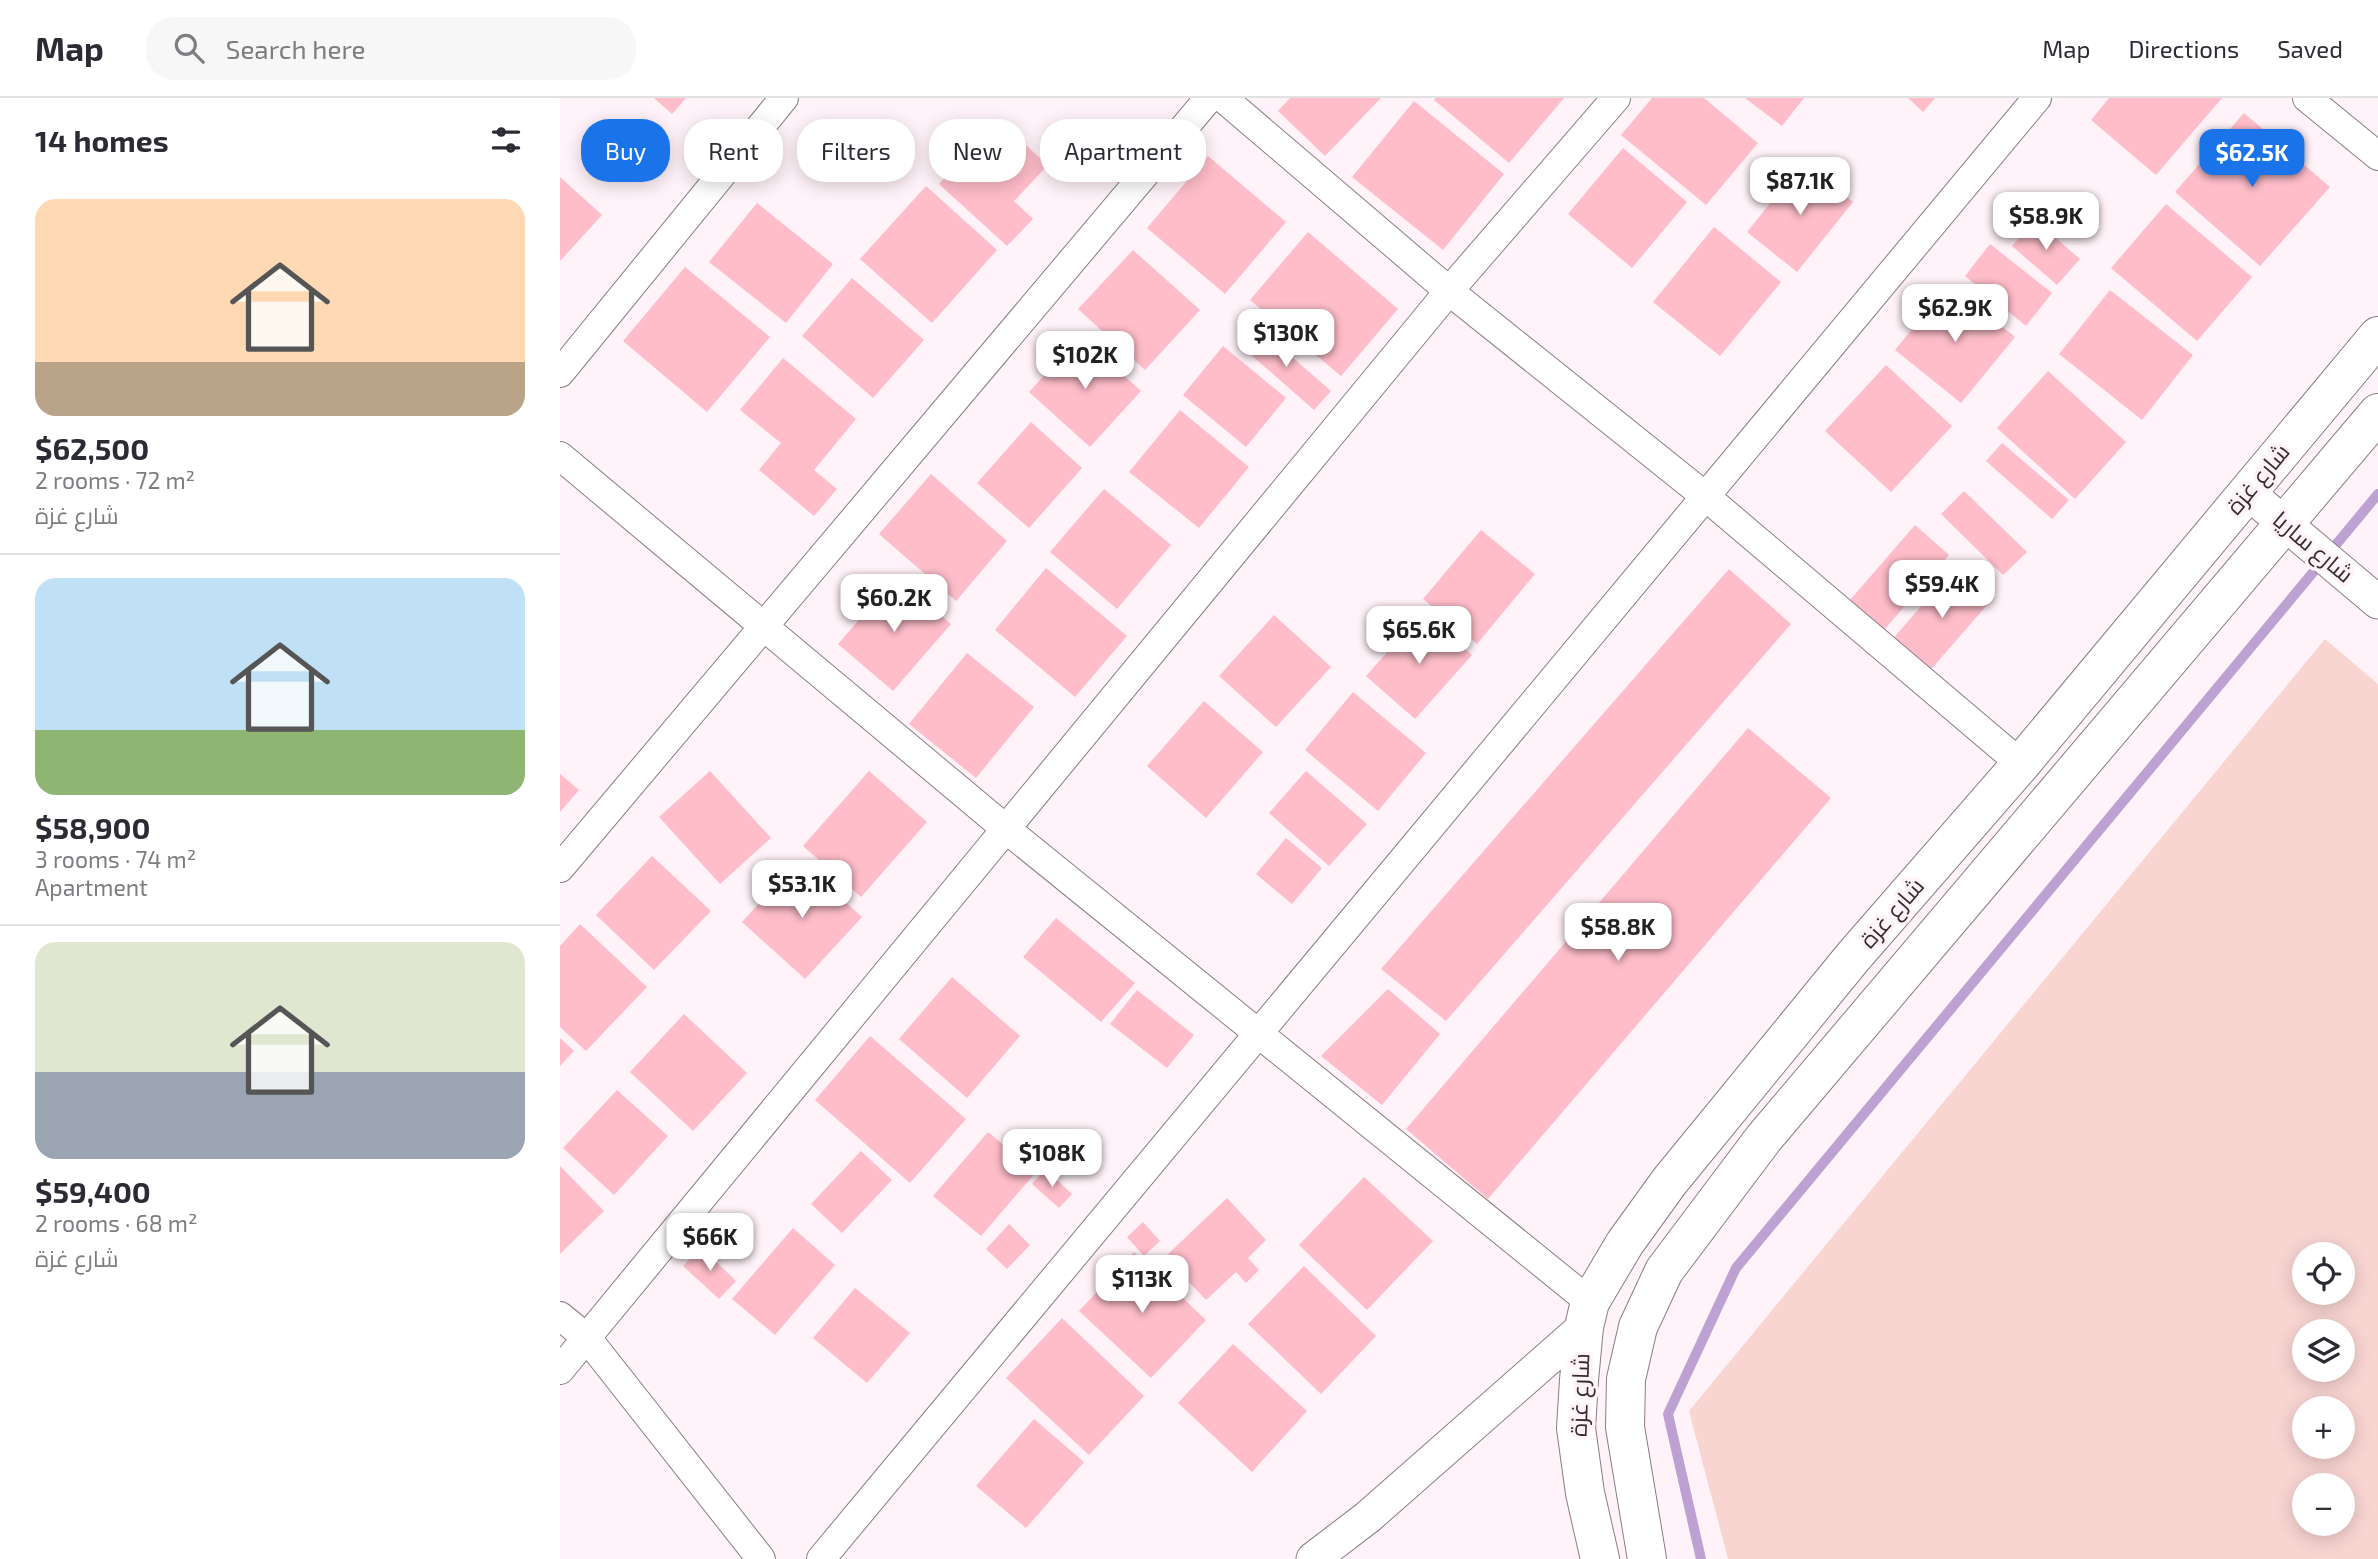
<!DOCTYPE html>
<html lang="en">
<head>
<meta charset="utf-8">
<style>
  body { margin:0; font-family:"Exo 2",Cairo,sans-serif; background:#f7f7f7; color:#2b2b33; height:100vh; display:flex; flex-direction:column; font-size:26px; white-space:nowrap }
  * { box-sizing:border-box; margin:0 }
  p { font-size:23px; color:#7c7c81 }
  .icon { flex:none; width:38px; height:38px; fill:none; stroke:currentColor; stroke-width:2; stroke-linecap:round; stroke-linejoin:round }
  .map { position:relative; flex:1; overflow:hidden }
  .panel { display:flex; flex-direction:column; background:#fff; width:560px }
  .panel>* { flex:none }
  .guide { position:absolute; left:21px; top:21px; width:665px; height:63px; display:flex; gap:14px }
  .fabs { position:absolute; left:1732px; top:1144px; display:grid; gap:14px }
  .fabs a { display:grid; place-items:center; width:63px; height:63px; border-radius:50%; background:#fff; box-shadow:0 4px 18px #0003; font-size:35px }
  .price { position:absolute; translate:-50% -60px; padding:0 16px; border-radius:14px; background:#fff; color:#222; font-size:23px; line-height:46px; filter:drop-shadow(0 2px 4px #0008) }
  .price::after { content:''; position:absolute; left:50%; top:42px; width:21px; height:16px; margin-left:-10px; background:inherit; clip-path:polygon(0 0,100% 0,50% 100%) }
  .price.current { background:#1a73e8; color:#fff }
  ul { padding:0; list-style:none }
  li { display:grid; align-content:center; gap:14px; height:371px; padding:0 35px }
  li+li { border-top:2px solid #e1e1e2 }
  li span { display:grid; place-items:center; height:217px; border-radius:21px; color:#555 }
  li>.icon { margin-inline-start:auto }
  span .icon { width:126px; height:126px; fill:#fffc; stroke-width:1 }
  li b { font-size:30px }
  h2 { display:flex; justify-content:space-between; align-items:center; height:84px; padding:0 35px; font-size:30px }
  .tag { padding:0 24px; border-radius:28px; background:#fff; box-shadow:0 4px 18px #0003; font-size:24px; line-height:63px }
  .tag.current { background:#1a73e8; color:#fff }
  header { display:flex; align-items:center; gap:42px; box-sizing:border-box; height:98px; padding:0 35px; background:#fff; border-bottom:2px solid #e1e1e2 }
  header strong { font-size:33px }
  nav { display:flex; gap:38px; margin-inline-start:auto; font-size:24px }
  .search { width:490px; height:63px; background:#f7f7f7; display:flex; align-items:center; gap:18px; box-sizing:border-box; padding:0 24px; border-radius:28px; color:#7c7c81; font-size:26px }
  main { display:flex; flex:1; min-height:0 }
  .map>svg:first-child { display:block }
  .green { fill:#f9d5d2; fill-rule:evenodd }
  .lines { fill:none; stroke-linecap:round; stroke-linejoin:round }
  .stream { stroke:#bea1d3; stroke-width:10 }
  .building { fill:#febdc9 }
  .minor-casing { stroke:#8a7c82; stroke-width:30 }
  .tertiary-casing { stroke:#8a7c82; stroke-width:35 }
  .secondary-casing { stroke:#8a7c82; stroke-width:40 }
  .minor { stroke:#fff; stroke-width:28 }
  .tertiary { stroke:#fff; stroke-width:33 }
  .secondary { stroke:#fff; stroke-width:38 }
  .labels { text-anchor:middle; stroke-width:7; stroke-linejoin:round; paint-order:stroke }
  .street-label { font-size:23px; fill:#322c2f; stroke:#fff2f8 }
</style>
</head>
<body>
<header>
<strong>Map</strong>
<div class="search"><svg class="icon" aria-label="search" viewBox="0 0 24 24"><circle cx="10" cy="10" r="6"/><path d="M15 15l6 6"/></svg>Search here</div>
<nav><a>Map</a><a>Directions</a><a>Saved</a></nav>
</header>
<main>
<section class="panel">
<h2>14 homes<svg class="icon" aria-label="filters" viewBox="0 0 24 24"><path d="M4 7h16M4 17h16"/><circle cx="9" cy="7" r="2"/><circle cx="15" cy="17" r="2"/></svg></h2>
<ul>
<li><span style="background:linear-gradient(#ffd9b3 75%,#b9a48a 0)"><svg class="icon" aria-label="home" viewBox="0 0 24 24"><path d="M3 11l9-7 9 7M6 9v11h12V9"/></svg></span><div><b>$62,500</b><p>2 rooms · 72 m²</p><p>شارع غزة</p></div></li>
<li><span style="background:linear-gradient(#bfe0f5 70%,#8fb573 0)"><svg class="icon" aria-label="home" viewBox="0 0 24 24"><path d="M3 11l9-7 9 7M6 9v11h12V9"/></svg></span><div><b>$58,900</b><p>3 rooms · 74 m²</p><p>Apartment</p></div></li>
<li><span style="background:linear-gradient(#dfe7d0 60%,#9aa5b1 0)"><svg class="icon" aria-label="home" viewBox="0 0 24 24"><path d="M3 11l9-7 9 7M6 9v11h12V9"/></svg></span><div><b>$59,400</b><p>2 rooms · 68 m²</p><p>شارع غزة</p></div></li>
</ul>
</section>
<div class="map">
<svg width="1818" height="1461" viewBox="0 0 1818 1461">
  <rect width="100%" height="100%" fill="#fff2f8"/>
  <path class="green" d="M1765 541 1818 586V1461H1168L1129 1313ZM1745 1157H1783V1195H1745ZM1745 1234H1783V1272H1745ZM1745 1311H1783V1349H1745ZM1745 1388H1783V1426H1745Z"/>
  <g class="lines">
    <path class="stream" d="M1141 1461 1108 1316 1176 1170 1818 396"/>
  </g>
  <path class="building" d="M94 0H126L112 16Z
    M730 0H821L765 58 718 13Z
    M876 0H1004L949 65 874 2Z
    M1092 0H1144L1198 45 1146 107 1061 37Z
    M1185 0H1244L1222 28Z
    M1348 0H1375L1363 14Z
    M1549 0H1662L1596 77 1531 22Z
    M854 3 944 76 883 152 792 79Z
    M1684 15 1770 89 1700 168 1615 94Z
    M438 22 488 67 454 103 473 121 447 148 379 86Z
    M1063 50 1127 104 1072 170 1008 116Z
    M648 58 726 124 665 196 587 130Z
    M1243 64 1293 104 1237 174 1187 134Z
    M0 79 42 117 0 163Z
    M366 88 437 152 372 225 300 161Z
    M197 105 273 166 226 225 149 164Z
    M1606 106 1692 179 1637 243 1551 170Z
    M1475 122 1520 161 1497 187 1452 148Z
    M1154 129 1221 184 1160 258 1093 204Z
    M748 134 838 211 781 278 690 202Z
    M1430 146 1492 195 1466 228 1405 178Z
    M573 152 640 212 585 272 518 211Z
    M125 169 210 239 147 314 63 243Z
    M292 180 364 242 313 300 242 238Z
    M1389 186 1455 239 1401 305 1335 252Z
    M1550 192 1633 257 1582 322 1499 256Z
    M699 230 771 293 754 312 682 249Z
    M520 238 581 293 530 349 469 294Z
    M663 248 726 300 686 349 623 297Z
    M223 260 296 321 254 372 277 391 254 418 199 372 221 345 180 312Z
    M1326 267 1392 328 1331 394 1265 333Z
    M1488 273 1566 344 1515 401 1437 330Z
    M620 312 689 369 639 430 569 374Z
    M471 324 522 370 469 430 417 385Z
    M1442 345 1509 402 1492 421 1426 363Z
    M371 376 447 443 396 503 319 436Z
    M544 391 611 447 557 511 490 454Z
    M1404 393 1467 454 1443 477 1381 416Z
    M1355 427 1389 457 1324 532 1290 502Z
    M921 432 975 476 917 546 863 501Z
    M1397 467 1434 499 1367 576 1330 544Z
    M486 470 567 538 515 599 435 532Z
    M1169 471 1231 526 886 923 821 871Z
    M336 479 391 526 333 593 278 546Z
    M863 514 912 557 855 621 806 578Z
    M714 517 771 569 716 629 659 578Z
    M407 555 474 609 416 680 349 626Z
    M793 594 866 655 818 713 745 652Z
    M644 603 703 654 646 720 587 668Z
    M1188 630 1271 700 928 1101 846 1031Z
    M150 673 211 740 160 786 99 719Z
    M309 673 367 724 301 799 243 748Z
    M746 673 807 726 769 768 709 715Z
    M0 676 19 692 0 714Z
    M726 740 762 770 732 806 696 776Z
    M92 758 151 813 94 872 36 817Z
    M239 762 302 819 245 881 182 824Z
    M496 820 575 885 541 924 463 859Z
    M20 826 87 889 26 953 0 929V848Z
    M392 879 460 938 407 1000 339 941Z
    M828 891 880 936 822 1007 761 958Z
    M577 892 634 937 607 970 550 926Z
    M124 916 187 975 133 1033 70 974Z
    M310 938 406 1021 350 1085 255 1002Z
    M0 940 14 953 0 968Z
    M57 992 108 1038 54 1097 3 1050Z
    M428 1034 476 1074 421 1138 373 1098Z
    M301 1053 332 1082 282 1135 251 1106Z
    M0 1068 44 1113 0 1156Z
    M485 1071 512 1096 499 1110 472 1086Z
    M804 1079 873 1143 807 1212 739 1147Z
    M667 1100 706 1142 688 1160 699 1172 686 1185 676 1174 646 1202 605 1159Z
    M583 1124 600 1143 584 1158 567 1139Z
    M449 1126 470 1147 447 1171 426 1151Z
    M233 1130 275 1167 215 1237 172 1201Z
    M141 1149 176 1183 159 1201 123 1168Z
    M574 1154 646 1222 591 1280 519 1213Z
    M744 1168 816 1238 761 1296 688 1226Z
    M295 1190 350 1235 307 1285 253 1240Z
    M502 1220 584 1298 529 1357 446 1280Z
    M673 1246 747 1313 692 1374 618 1305Z
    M474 1321 524 1364 466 1430 416 1388Z"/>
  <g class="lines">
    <defs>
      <path id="minor" d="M663 0 889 193 1145 398 1461 666
        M1747 0 1818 58
        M0 275 224 0
        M0 358 446 731 1030 1204
        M0 770 649 0
        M0 1218 27 1240 201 1461
        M0 1272 889 193 1056 0
        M261 1461 1477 0"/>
      <path id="tertiary" d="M1687 394 1818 504
        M753 1461 808 1419 1024 1229"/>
      <path id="secondary" d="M1040 1461 1025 1395 1016 1330 1019 1282 1024 1229 1030 1204 1065 1145 1109 1084 1293 859 1461 666 1818 238
        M1087 1461 1065 1329 1066 1281 1078 1229 1104 1173 1204 1040 1818 315"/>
    </defs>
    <use href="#minor" class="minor-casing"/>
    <use href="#tertiary" class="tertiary-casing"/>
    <use href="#secondary" class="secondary-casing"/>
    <use href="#minor" class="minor"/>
    <use href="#tertiary" class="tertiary"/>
    <use href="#secondary" class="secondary"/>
  </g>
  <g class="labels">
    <g class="street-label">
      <text transform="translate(1698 381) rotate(-50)" y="8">شارع غزة</text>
      <text transform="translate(1753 449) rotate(40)" y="8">شارع ساريا</text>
      <text transform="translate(1332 815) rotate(-49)" y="8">شارع غزة</text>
      <text transform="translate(1020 1297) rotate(-88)" y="8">شارع غزة</text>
    </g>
  </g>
</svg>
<div class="fabs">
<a><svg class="icon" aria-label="locate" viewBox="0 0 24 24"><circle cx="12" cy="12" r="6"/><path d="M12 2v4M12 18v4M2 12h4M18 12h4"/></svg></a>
<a><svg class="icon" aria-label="layers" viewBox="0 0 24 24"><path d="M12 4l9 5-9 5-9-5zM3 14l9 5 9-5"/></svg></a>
<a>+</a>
<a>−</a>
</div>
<b class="price current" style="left:1692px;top:91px">$62.5K</b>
<b class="price" style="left:1240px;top:119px">$87.1K</b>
<b class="price" style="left:1486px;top:154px">$58.9K</b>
<b class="price" style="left:1395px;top:246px">$62.9K</b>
<b class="price" style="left:726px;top:271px">$130K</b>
<b class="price" style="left:525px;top:293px">$102K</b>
<b class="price" style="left:1382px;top:522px">$59.4K</b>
<b class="price" style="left:334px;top:536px">$60.2K</b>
<b class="price" style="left:859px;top:568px">$65.6K</b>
<b class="price" style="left:242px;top:822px">$53.1K</b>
<b class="price" style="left:1058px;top:865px">$58.8K</b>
<b class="price" style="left:492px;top:1091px">$108K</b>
<b class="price" style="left:150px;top:1175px">$66K</b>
<b class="price" style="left:582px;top:1217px">$113K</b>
<div class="guide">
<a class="tag current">Buy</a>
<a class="tag">Rent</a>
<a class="tag">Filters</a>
<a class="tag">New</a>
<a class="tag">Apartment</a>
</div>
</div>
</main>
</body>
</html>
